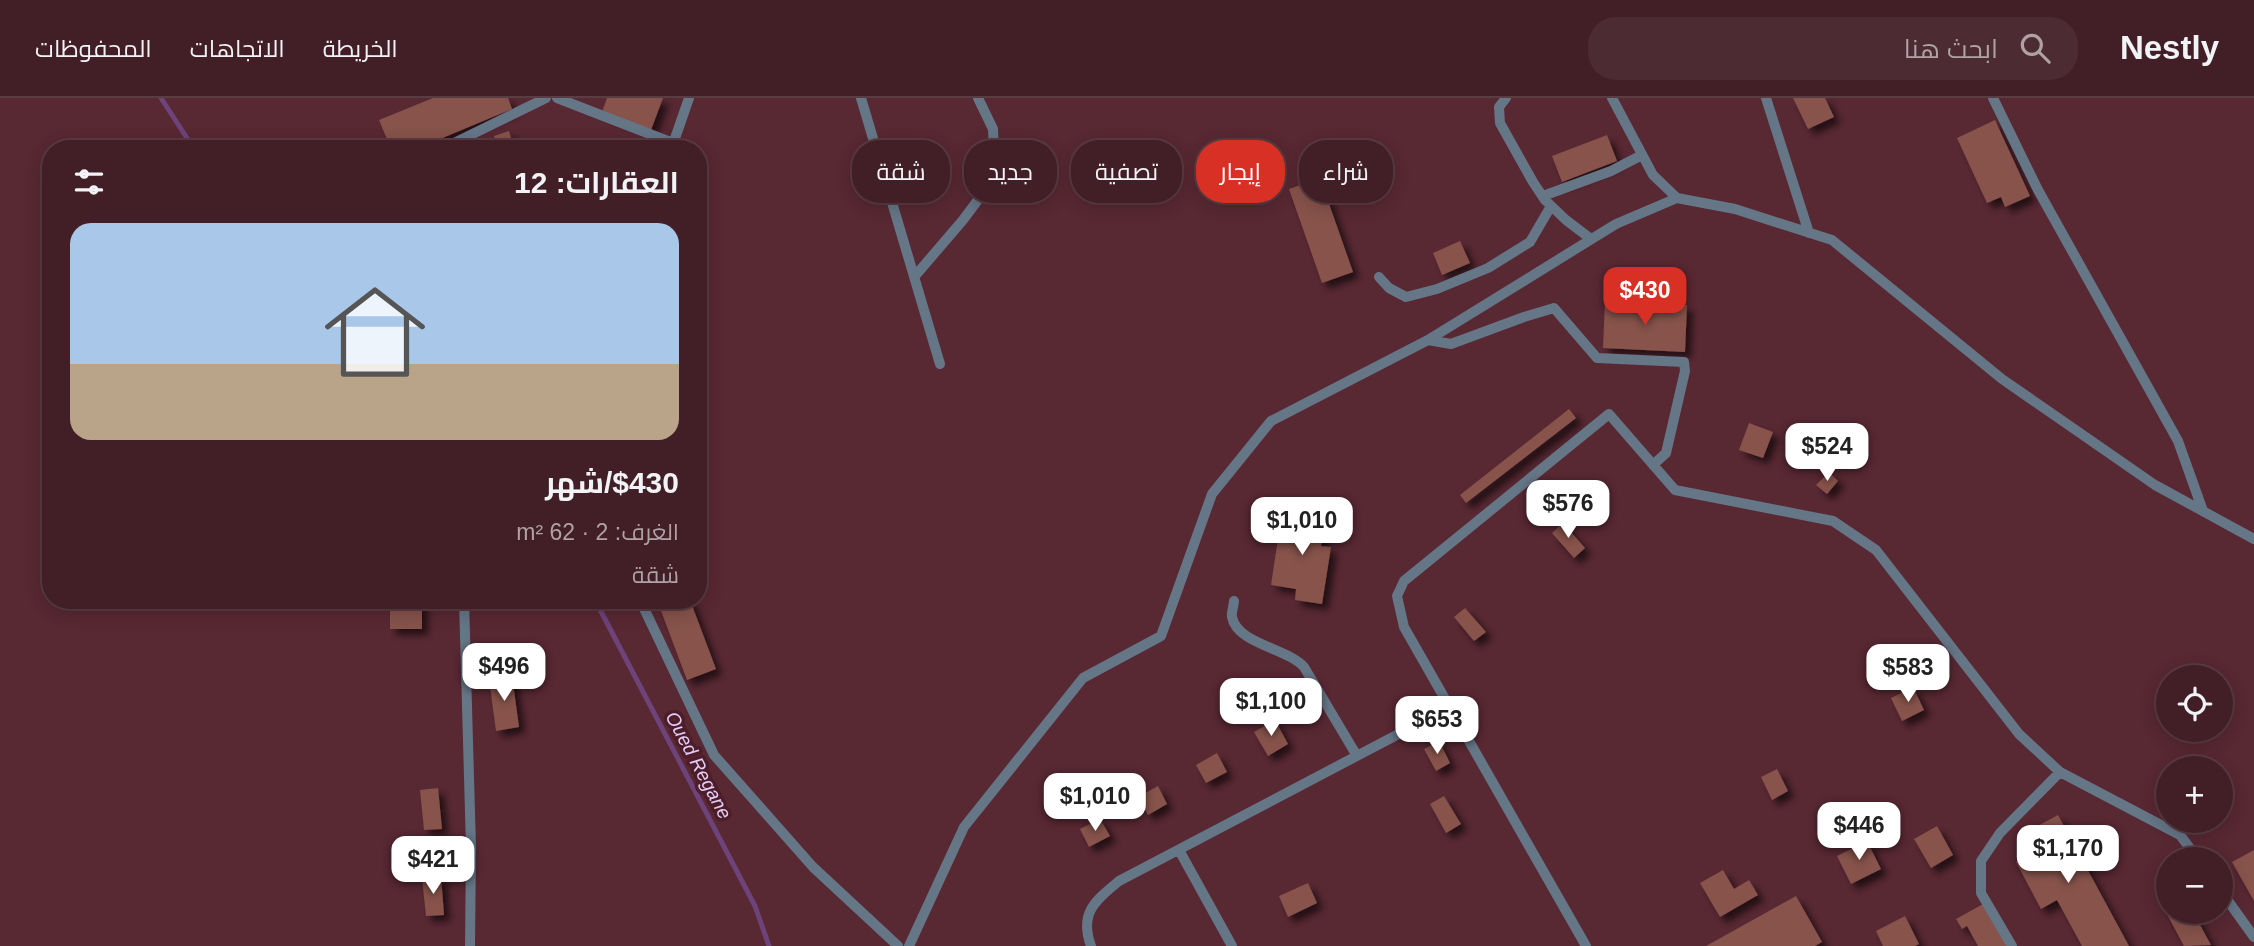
<!DOCTYPE html>
<html lang="ar">
<head>
<meta charset="utf-8">
<style>
  body { margin:0; font-family:Arial,Cairo,sans-serif; background:#4c2b32; color:#f1f3f6; direction:rtl; height:100vh; display:flex; flex-direction:column; font-size:26px; white-space:nowrap }
  * { box-sizing:border-box; margin:0 }
  p { font-size:23px; color:#aea2a7 }
  .icon { flex:none; width:38px; height:38px; fill:none; stroke:currentColor; stroke-width:2; stroke-linecap:round; stroke-linejoin:round }
  .map { position:relative; flex:1; overflow:hidden; direction:ltr }
  .sheet { position:absolute; left:42px; top:42px; width:665px; height:469px; display:flex; flex-direction:column; background:#421e26; border-radius:28px; box-shadow:0 4px 18px #0003,0 0 0 2px #5a3c43; direction:rtl }
  .sheet>* { flex:none }
  .hud { position:absolute; left:728px; top:42px; width:665px; height:63px; direction:rtl; display:flex; gap:14px }
  .fabs { position:absolute; left:2156px; top:567px; display:grid; gap:14px }
  .fabs a { display:grid; place-items:center; width:77px; height:77px; border-radius:50%; background:#421e26; box-shadow:0 4px 18px #0003,0 0 0 2px #5a3c43; font-size:35px }
  .price { position:absolute; translate:-50% -60px; padding:0 16px; border-radius:14px; background:#fff; color:#222; font-size:23px; line-height:46px; filter:drop-shadow(0 2px 4px #0008) }
  .price::after { content:''; position:absolute; left:50%; top:42px; width:21px; height:16px; margin-left:-10px; background:inherit; clip-path:polygon(0 0,100% 0,50% 100%) }
  .price.current { background:#d93025; color:#fff }
  ul { padding:0; list-style:none }
  li { display:grid; align-content:center; gap:14px; height:371px; padding:0 28px }
  li+li { border-top:2px solid #5a3c43 }
  li span { display:grid; place-items:center; height:217px; border-radius:21px; color:#555 }
  li>.icon { margin-inline-start:auto }
  span .icon { width:126px; height:126px; fill:#fffc; stroke-width:1 }
  li b { font-size:30px }
  h2 { display:flex; justify-content:space-between; align-items:center; height:84px; padding:0 28px; font-size:30px }
  .pill { padding:0 24px; border-radius:28px; background:#421e26; box-shadow:0 4px 18px #0003,0 0 0 2px #5a3c43; font-size:24px; line-height:63px }
  .pill.current { background:#d93025; color:#fff }
  header { display:flex; align-items:center; gap:42px; box-sizing:border-box; height:98px; padding:0 35px; background:#421e26; border-bottom:2px solid #5a3c43 }
  header strong { font-size:33px }
  nav { display:flex; gap:38px; margin-inline-start:auto; font-size:24px }
  .search { width:490px; height:63px; background:#4c2b32; display:flex; align-items:center; gap:18px; box-sizing:border-box; padding:0 24px; border-radius:28px; color:#aea2a7; font-size:26px }
  .map>svg:first-child { display:block }
  .lines { fill:none; stroke-linecap:round; stroke-linejoin:round }
  .stream { stroke:#6d4379; stroke-width:5 }
  .building { fill:#87524b; filter:url(#shadow) }
  .service { stroke:#657687; stroke-width:10 }
  .labels { text-anchor:middle; stroke-width:7; stroke-linejoin:round; paint-order:stroke }
  .water-label { font-size:19px; font-style:italic; fill:#e3cef9; stroke:#4d1e29 }
</style>
</head>
<body>
<header>
<strong>Nestly</strong>
<div class="search"><svg class="icon" aria-label="search" viewBox="0 0 24 24"><circle cx="10" cy="10" r="6"/><path d="M15 15l6 6"/></svg>ابحث هنا</div>
<nav><a>الخريطة</a><a>الاتجاهات</a><a>المحفوظات</a></nav>
</header>
<div class="map">
<svg width="2254" height="848" viewBox="0 0 2254 848">
  <defs>
    <filter id="shadow"><feDropShadow dx="6" dy="6" stdDeviation="3.5" flood-color="#0009"/></filter>
  </defs>
  <rect width="100%" height="100%" fill="#582833"/>
  <g class="lines">
    <path class="stream" d="M161 0 194 51
      M595 502 755 808 769 848"/>
  </g>
  <path class="building" d="M433 0H508L512 11 416 51H391L379 22Z
    M607 0H663L651 32 602 14Z
    M1793 0H1825L1834 19 1808 31Z
    M1995 22 2030 98 2005 109 2001 99 1987 105 1957 40Z
    M509 33 513 47 498 51 494 38Z
    M1607 37 1617 63 1562 84 1552 58Z
    M1320 80 1353 174 1322 185 1289 91Z
    M1460 143 1470 165 1442 177 1433 155Z
    M1605 203 1687 207 1685 254 1603 250Z
    M1569 311 1576 320 1466 405 1460 397Z
    M1749 325 1773 334 1763 360 1739 352Z
    M1829 374 1838 383 1827 396 1816 387Z
    M1282 414 1325 420 1321 448 1331 449 1322 506 1295 502 1296 491 1271 487Z
    M1563 425 1585 450 1574 460 1552 435Z
    M390 502H422V531H390Z
    M657 502H690L716 571 687 582Z
    M1465 510 1486 534 1474 543 1454 519Z
    M512 578 519 629 496 633 489 581Z
    M1913 589 1924 612 1902 623 1891 600Z
    M1275 622 1288 646 1268 658 1254 634Z
    M1439 643 1450 665 1436 673 1424 651Z
    M1217 655 1227 674 1206 685 1196 667Z
    M1777 671 1788 693 1772 702 1761 679Z
    M1158 688 1167 706 1148 717 1138 699Z
    M438 690 442 731 424 732 420 692Z
    M1444 698 1461 726 1446 735 1430 706Z
    M2058 717 2129 848H2082L2057 802 2041 811 2016 764 2031 756 2021 737Z
    M1100 721 1110 738 1089 749 1080 731Z
    M1937 728 1953 757 1931 770 1914 741Z
    M1867 743 1881 771 1851 786 1837 758Z
    M2254 752V803L2232 764Z
    M1723 772 1734 791 1749 782 1758 797 1720 819 1700 785Z
    M441 778 444 817 426 818 422 780Z
    M1308 785 1317 805 1288 819 1279 798Z
    M1796 798 1822 844 1815 848H1706Z
    M2168 799V814H2193L2211 847 2184 848 2160 803Z
    M1983 806 2007 848H1978L1967 828 1962 831 1956 821Z
    M1905 818 1919 846 1915 848H1883L1876 833Z"/>
  <g class="lines">
    <path class="service" d="M557 0 673 45
      M861 0 940 266
      M1506 0 1499 9 1500 25 1533 84 1545 102 1566 122 1591 141
      M1612 0 1653 77 1677 100
      M1766 0 1809 135
      M1993 0 2038 92 2178 343 2203 413
      M672 49 689 0
      M442 51 546 0
      M1543 98 1611 73 1642 57
      M915 178 963 122 995 79 993 31 978 0
      M1379 179 1389 190 1406 199 1437 191 1488 170 1530 144 1551 108
      M1428 242 1451 246 1524 219 1554 210 1597 260 1684 264 1685 273 1666 355 1653 367
      M464 502 471 750 470 848
      M640 502 714 657 813 769 898 848
      M1234 503C1234 507 1231 515 1232 519 1237 546 1287 550 1304 569L1357 658
      M1179 752 1232 848
      M2221 793 2254 839
      M909 848 964 729 1083 580 1161 538 1212 396 1271 323 1428 242 1616 126 1677 100 1735 111 1832 142 2002 281 2155 387 2254 441
      M1091 848C1079 815 1095 803 1119 783L1450 609
      M1586 848 1404 529 1397 498 1404 483 1609 316 1675 392 1833 423 1876 452 2019 636 2060 674 2180 737 2198 761
      M2012 848 1981 795V763L2000 735 2060 674"/>
  </g>
  <g class="labels">
    <g class="water-label">
      <text transform="translate(699 667) rotate(62)" y="7">Oued Regane</text>
    </g>
  </g>
</svg>
<div class="fabs">
<a><svg class="icon" aria-label="locate" viewBox="0 0 24 24"><circle cx="12" cy="12" r="6"/><path d="M12 2v4M12 18v4M2 12h4M18 12h4"/></svg></a>
<a>+</a>
<a>−</a>
</div>
<b class="price current" style="left:1645px;top:229px">$430</b>
<b class="price" style="left:1827px;top:385px">$524</b>
<b class="price" style="left:1568px;top:442px">$576</b>
<b class="price" style="left:1302px;top:459px">$1,010</b>
<b class="price" style="left:504px;top:605px">$496</b>
<b class="price" style="left:1908px;top:606px">$583</b>
<b class="price" style="left:1271px;top:640px">$1,100</b>
<b class="price" style="left:1437px;top:658px">$653</b>
<b class="price" style="left:1095px;top:735px">$1,010</b>
<b class="price" style="left:1859px;top:764px">$446</b>
<b class="price" style="left:2068px;top:787px">$1,170</b>
<b class="price" style="left:433px;top:798px">$421</b>
<div class="hud">
<a class="pill">شراء</a>
<a class="pill current">إيجار</a>
<a class="pill">تصفية</a>
<a class="pill">جديد</a>
<a class="pill">شقة</a>
</div>
<section class="sheet">
<h2>العقارات: 12<svg class="icon" aria-label="filters" viewBox="0 0 24 24"><path d="M4 7h16M4 17h16"/><circle cx="9" cy="7" r="2"/><circle cx="15" cy="17" r="2"/></svg></h2>
<ul>
<li><span style="background:linear-gradient(#a9c7e8 65%,#b9a48a 0)"><svg class="icon" aria-label="home" viewBox="0 0 24 24"><path d="M3 11l9-7 9 7M6 9v11h12V9"/></svg></span><div><b>$430/شهر</b><p>الغرف: 2 · 62 m²</p><p>شقة</p></div></li>
</ul>
</section>
</div>
</body>
</html>
